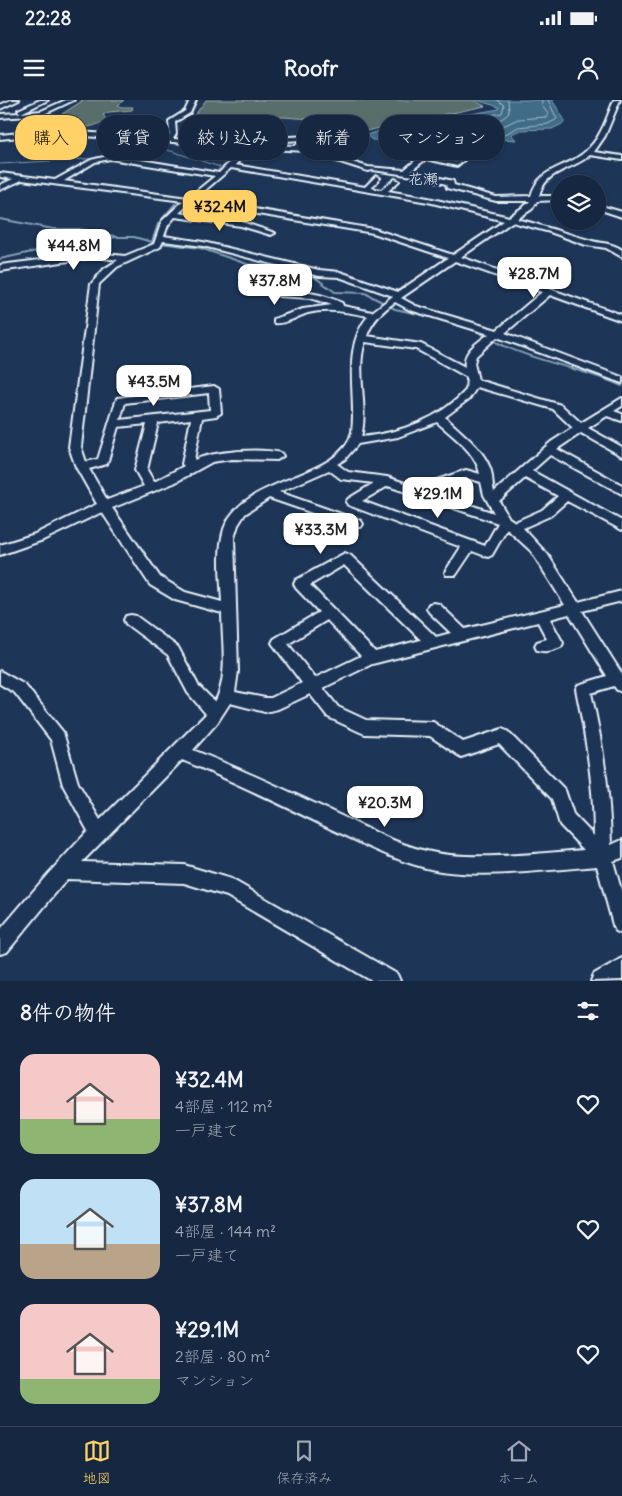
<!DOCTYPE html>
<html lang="ja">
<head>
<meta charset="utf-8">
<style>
  body { margin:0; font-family:Delius,"Klee One",sans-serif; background:#1f3048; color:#f1f3f6; height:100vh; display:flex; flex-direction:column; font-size:19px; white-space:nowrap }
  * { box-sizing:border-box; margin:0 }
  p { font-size:16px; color:#9ea6b1 }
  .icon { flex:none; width:28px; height:28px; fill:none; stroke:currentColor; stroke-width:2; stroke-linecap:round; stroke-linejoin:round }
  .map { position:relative; height:881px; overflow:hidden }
  .details { display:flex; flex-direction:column; background:#162841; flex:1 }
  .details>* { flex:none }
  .guide { position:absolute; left:15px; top:15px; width:592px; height:45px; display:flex; gap:10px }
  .tools { position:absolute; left:551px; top:75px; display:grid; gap:10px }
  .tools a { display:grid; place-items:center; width:55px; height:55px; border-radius:50%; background:#162841; box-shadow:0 1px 4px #0004,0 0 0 1px #35445a; font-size:25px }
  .price { position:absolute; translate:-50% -42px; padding:0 11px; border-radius:10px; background:#fff; color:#222; font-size:16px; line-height:32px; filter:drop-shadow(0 1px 2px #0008) }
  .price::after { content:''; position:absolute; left:50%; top:30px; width:15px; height:11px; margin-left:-8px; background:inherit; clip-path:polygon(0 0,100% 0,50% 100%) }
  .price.current { background:#ffd166; color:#111 }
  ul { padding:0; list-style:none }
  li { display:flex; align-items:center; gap:15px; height:125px; padding:0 20px }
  li span { display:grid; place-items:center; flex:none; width:140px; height:100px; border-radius:15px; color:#555 }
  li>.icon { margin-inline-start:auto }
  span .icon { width:60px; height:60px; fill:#fffc; stroke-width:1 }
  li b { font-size:21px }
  h2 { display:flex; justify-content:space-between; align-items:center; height:60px; padding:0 20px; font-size:21px }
  .pill { padding:0 18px; border-radius:20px; background:#162841; box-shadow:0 1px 4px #0004,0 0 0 1px #35445a; font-size:18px; line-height:45px }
  .pill.current { background:#ffd166; color:#111 }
  .status { display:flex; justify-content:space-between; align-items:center; height:35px; padding:0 25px; background:#162841; direction:ltr }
  .status svg { height:14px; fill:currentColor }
  header { display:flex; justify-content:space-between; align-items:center; height:65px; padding:0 20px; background:#162841; font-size:22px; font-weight:800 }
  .menu { display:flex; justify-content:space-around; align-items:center; height:70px; border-top:1px solid #35445a; background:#162841; font-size:14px; color:#9ea6b1 }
  .menu a { display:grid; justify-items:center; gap:2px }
  .menu .current { color:#ffd166 }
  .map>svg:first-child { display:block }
  .green { fill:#596e6a; stroke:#a0b0b1 }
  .water { fill:#416c88; stroke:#84a1b5 }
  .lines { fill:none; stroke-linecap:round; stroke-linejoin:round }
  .shore { stroke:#a5bccb; stroke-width:1 }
  .stream-far1 { stroke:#84a1b5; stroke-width:1 }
  .stream { stroke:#84a1b5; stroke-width:2 }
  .minor-casing { stroke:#e8f1f8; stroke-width:4 }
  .minor { fill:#1d3557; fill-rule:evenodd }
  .labels { text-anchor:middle; stroke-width:4; stroke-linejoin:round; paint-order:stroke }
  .far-quarter-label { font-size:15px; fill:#e8f1f8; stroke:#1d3557 }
</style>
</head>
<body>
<div class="status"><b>22:28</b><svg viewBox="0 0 49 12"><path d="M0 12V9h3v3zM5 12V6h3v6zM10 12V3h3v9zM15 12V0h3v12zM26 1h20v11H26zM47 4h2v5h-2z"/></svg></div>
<header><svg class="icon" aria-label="menu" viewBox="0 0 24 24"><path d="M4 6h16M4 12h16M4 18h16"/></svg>Roofr<svg class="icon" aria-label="person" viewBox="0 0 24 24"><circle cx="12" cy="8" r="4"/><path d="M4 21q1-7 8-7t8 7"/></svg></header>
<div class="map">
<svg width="622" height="881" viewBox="0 0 622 881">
  <rect width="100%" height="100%" fill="#1d3557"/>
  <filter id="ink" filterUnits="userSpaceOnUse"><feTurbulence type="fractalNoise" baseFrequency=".02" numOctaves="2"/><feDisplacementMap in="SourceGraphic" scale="10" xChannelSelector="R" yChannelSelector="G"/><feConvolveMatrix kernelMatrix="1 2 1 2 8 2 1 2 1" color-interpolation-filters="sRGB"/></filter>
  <g filter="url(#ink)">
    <path class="green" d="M81 0H124L118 5 121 7H133L132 10 109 12 103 15 106 19C92 30 72 32 62 14L82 1Z
      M206 0H473L485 6 347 35 326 20 283 17 186 27Z"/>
    <path class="water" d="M476 0H552L564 19V23L552 29 521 30 511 34 516 40 489 38 488 33 481 31 469 32 448 26 401 31 379 40H372L366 35 396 26 404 21 418 23 448 13 465 15 499 9V7Z"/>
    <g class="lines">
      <path class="shore" d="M497 0 504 5 502 13 465 20 464 24 469 27H487L495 34 504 35 518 27 548 24 557 19 548 0
        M508 0 509 11 506 16 496 22 499 28 518 19 547 17 548 14 542 6V0"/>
      <path class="stream-far1" d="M0 64 101 58 124 46 138 44 171 51 220 67C212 86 187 91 174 105"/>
      <path class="stream" d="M0 119 53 129H79L114 136
        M152 142 158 124 175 104
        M0 159 68 144 116 137H134L152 142 200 148 247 164 287 167
        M309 173 335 192 365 193 395 209 441 219
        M473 229 487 237
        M492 240C533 262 580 267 622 286"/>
      <defs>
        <path id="minor" d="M11 0H19L0 9V5Z
          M40 0H48L21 13 41 11 66 0H74L42 15 0 18V14L20 13 18 10Z
          M190 0H196L190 13 175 22 176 34 173 39 295 46 303 40 268 42 265 40 268 38 310 36 313 38 303 47 368 67 404 70 433 46 416 42 399 54H395V52L413 39 437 43 451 32H455L456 33 451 38 482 46 479 48 447 41 440 47 470 55 457 66 426 59 411 71 453 81 454 85 496 97 531 96C540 64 569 70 589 48 602 35 607 17 614 0H620L605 36 594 52 622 56V60L590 55C571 71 546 69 539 96H560V100L537 101 532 109 517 119C541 125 564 133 589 140 600 144 612 142 622 150V157L606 148 586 145 550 132 512 122 461 157 622 215V221L550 195 505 233 622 277V283L497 237 476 256 474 263 478 280 561 305 581 323 622 298V306L614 311 622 314V321L607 316 588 328 622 347V356L581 333 557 349 622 385V394L550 355 532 371 622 421V430L567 401 550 416 523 428 548 455 578 502 622 491V501L582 511 622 574V592L617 590 614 586 591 593C603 644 610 693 611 745L622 740V758L613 761 622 793V834L616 831 613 825 597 766C547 770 474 780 426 768 393 760 362 743 331 729 282 705 233 681 182 660L82 762 184 765 231 779 397 874 400 881H372L227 796 184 783 67 779 7 852 0 854V830L48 774 88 731 63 685 51 640 15 593 0 584V571L25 585 63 632 78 683 100 720 206 614 188 593 168 555 126 524 124 520 126 516 131 515 136 516 178 547 198 585 215 602C229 576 222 542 222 513L175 500 150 485 102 412 43 440 0 455V445L35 434 97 404 76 367 69 347 91 184 104 169 118 160 96 157 0 171V165L96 153 125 156 154 144 162 121 183 101 22 80 0 90V85L13 79 0 77V73L55 80 91 60 108 56 125 47 131 39 49 34 0 39V35L49 30 166 38 170 34 169 21 185 11ZM137 39 244 48 219 73 117 56 129 49ZM251 48 306 51 368 71 373 70 420 77 446 84 447 88 496 101H530L526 105 509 117 428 98 388 91 399 81 395 79 381 90 371 88 380 78 376 76 365 87 235 65ZM436 50 462 56 456 62 429 56ZM110 59 215 76 188 98 64 81 95 62ZM231 68 428 102 504 121 453 155 374 129 195 99ZM190 103 373 133 448 158 398 192 340 172 319 170 203 142 164 136 168 125 175 117 241 126 271 135 275 133 242 122 179 113ZM163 141 203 146 319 176 339 177 393 196 372 212 343 206 342 203C322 193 301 191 279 190L275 193 279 196 310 198 332 205 303 209 274 219V223C284 225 298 216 308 213 328 208 348 212 368 216 341 250 357 292 352 332 340 381 242 375 224 429 217 452 221 479 222 502L185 492 160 477 112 408 174 383 212 362 232 359 277 360 283 356 281 353C259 348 215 351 194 360L202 318 216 316 221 313 219 289 214 286 117 298 98 359 86 362 81 347 99 184 117 167 160 147ZM455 161 542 192 497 230 416 206 401 198ZM395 202 410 210 489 234C478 242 462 252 465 267L421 244 367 236C372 221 382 211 395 202ZM365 242 416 249 467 277 466 290C440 319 400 333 361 337 369 306 355 273 365 242ZM477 287 553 309 573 328 551 342 494 392C492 384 493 376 490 368 482 347 460 332 445 317L469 299ZM209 293 210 310 120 320 125 303ZM191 319 182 364 184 366 154 382 147 370 158 323ZM437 322C452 336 476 352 480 374L466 370 417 387 387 377 348 372 337 364 345 359 358 344 398 337ZM147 324 135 370 144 386 107 400 89 369 107 364 118 327ZM329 370 341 379 374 383 348 399 346 402 348 405 461 447 445 472 446 475H456L472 451 488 457 492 455 507 429 531 451 565 505 465 529 439 504 434 503 429 504 427 508 429 512 451 533 436 537 350 455 345 453 296 480 294 484 296 488 319 512 274 539 272 543 302 583 271 598H265L235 592 238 571 234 438 238 425 245 414 269 398 353 427H361L363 424 361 421 279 392ZM466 378 481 382 484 395 494 413 429 391ZM525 378 558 396 542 410 515 422 509 418 499 401ZM388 386 498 423 485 446 362 401ZM344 465 421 540 375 552 310 485ZM569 514 607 576 578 585 576 589C586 638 594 686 594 736L573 714 565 690 507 631 502 629 463 642 433 622 366 620 338 607 323 588 372 564 538 522 547 539 537 542 535 546 537 550C545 553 553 550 561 547L563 543 550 519ZM327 520 361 556 315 578 288 544ZM310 594 328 617 360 632 365 634 430 636 461 657 499 644 552 699 560 725 584 750C538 753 471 762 426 751 394 743 364 727 335 713 288 691 241 669 193 650L217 623 230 603 265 612 278 609Z
          M598 105 622 112V117L598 109Z
          M622 858V880L591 881 594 874Z"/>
      </defs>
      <use href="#minor" class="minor-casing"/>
      <use href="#minor" class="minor"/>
    </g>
  </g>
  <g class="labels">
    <g class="far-quarter-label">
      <text x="423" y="84">花瀬</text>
    </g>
  </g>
</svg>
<div class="tools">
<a><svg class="icon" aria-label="layers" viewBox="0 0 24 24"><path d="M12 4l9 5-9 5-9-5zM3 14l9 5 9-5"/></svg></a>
</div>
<b class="price current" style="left:220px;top:132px">¥32.4M</b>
<b class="price" style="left:74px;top:171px">¥44.8M</b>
<b class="price" style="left:534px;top:199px">¥28.7M</b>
<b class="price" style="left:275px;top:206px">¥37.8M</b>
<b class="price" style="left:154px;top:307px">¥43.5M</b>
<b class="price" style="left:438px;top:419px">¥29.1M</b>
<b class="price" style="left:321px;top:455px">¥33.3M</b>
<b class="price" style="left:385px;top:728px">¥20.3M</b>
<div class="guide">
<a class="pill current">購入</a>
<a class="pill">賃貸</a>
<a class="pill">絞り込み</a>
<a class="pill">新着</a>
<a class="pill">マンション</a>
</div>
</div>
<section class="details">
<h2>8件の物件<svg class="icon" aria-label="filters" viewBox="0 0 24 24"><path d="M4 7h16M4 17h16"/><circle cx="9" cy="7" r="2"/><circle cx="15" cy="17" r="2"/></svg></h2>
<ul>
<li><span style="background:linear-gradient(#f6c9c9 65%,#8fb573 0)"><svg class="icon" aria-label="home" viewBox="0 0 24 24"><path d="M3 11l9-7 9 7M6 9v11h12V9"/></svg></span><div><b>¥32.4M</b><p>4部屋 · 112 m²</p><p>一戸建て</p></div><svg class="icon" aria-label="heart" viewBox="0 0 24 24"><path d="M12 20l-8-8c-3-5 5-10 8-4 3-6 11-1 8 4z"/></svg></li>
<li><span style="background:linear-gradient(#bfe0f5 65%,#b9a48a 0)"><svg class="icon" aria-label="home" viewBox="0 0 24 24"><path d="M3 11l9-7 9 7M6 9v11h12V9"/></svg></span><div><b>¥37.8M</b><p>4部屋 · 144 m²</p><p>一戸建て</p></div><svg class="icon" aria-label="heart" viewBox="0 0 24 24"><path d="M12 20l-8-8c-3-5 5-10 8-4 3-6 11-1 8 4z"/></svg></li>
<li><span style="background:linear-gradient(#f6c9c9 75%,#8fb573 0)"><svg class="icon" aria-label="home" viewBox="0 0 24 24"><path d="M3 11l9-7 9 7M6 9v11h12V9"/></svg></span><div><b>¥29.1M</b><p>2部屋 · 80 m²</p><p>マンション</p></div><svg class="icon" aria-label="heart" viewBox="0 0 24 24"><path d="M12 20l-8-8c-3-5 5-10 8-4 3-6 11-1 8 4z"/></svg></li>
</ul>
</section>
<nav class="menu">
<a class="current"><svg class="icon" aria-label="map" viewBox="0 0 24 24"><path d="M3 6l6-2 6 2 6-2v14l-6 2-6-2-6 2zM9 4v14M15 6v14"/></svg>地図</a>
<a><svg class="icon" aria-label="saved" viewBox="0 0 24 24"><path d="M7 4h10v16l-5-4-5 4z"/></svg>保存済み</a>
<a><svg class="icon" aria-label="home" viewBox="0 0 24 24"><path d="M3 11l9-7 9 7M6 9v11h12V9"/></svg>ホーム</a>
</nav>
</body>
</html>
